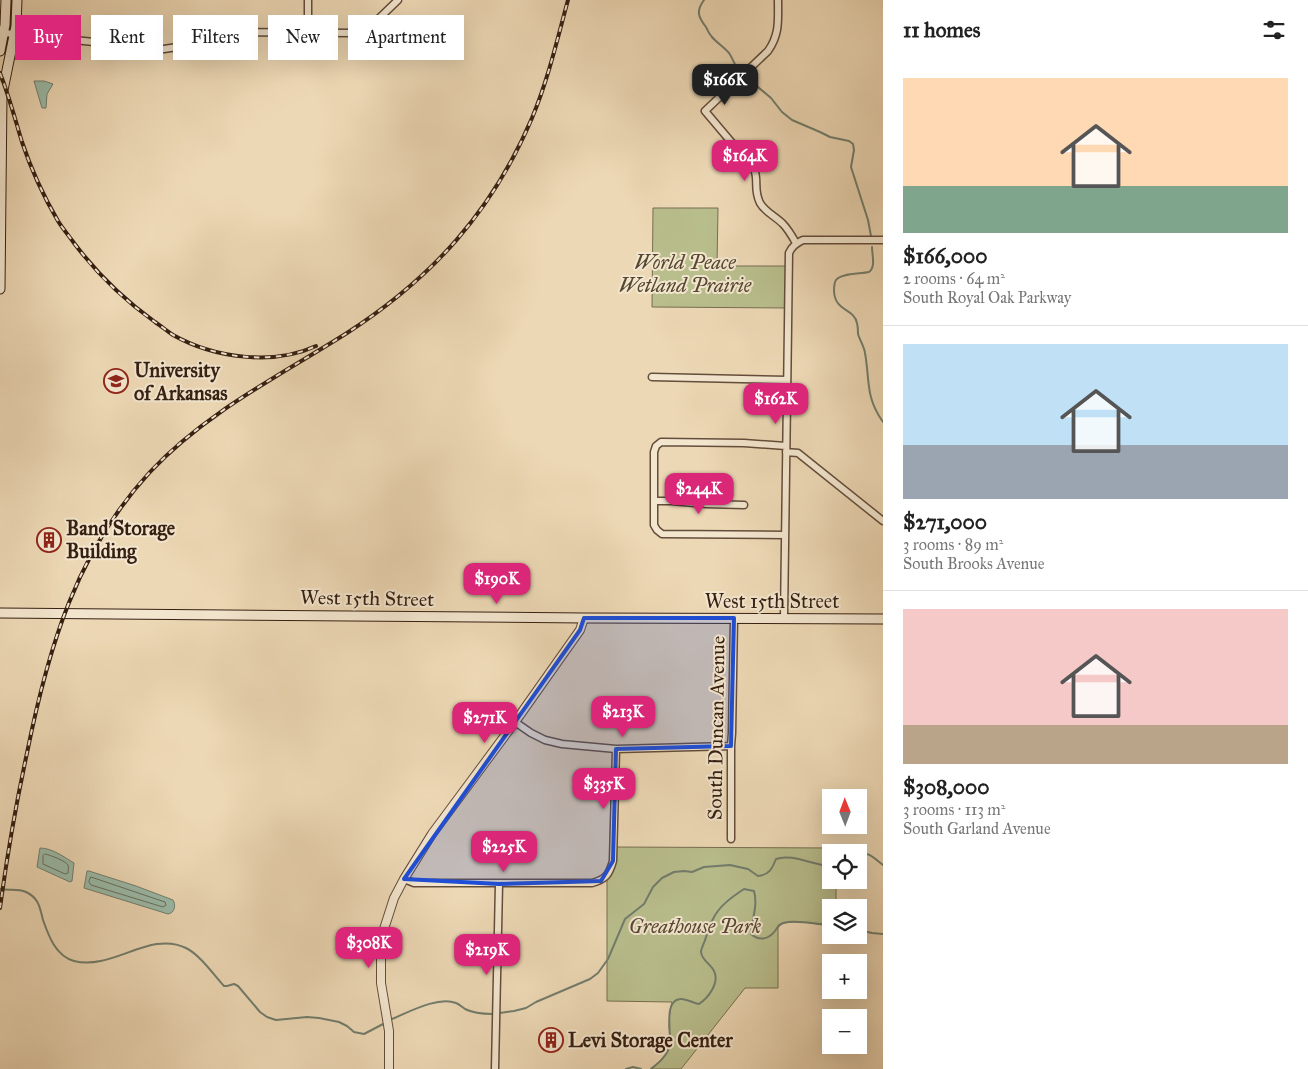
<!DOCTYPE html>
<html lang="en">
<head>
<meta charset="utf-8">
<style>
  body { margin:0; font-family:"IM FELL Great Primer",serif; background:#f2f2f2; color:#222; height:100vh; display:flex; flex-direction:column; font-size:19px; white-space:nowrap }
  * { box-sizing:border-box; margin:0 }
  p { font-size:16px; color:#767676 }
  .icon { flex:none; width:28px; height:28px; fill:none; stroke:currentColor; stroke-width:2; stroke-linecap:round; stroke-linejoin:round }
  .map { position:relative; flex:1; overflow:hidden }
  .details { display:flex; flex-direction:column; background:#fff; width:425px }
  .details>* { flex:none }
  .top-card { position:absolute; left:15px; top:15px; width:475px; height:45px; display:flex; gap:10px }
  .needle { width:32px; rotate:359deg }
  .buttons { position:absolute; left:822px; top:789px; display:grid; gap:10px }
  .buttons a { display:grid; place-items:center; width:45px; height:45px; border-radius:0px; background:#fff; box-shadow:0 5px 20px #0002; font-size:25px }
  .price { position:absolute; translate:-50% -42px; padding:0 11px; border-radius:10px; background:#db2777; color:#fff; font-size:16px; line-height:32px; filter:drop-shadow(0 1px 2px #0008) }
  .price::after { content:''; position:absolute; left:50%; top:30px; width:15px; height:11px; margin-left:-8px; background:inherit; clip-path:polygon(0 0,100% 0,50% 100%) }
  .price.on { background:#222; color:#fff }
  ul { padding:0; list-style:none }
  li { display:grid; align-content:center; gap:10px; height:265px; padding:0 20px }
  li+li { border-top:1px solid #e0e0e0 }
  li span { display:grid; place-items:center; height:155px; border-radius:0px; color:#555 }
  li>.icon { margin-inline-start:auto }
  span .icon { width:90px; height:90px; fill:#fffc; stroke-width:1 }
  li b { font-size:21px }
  h2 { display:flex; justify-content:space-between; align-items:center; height:60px; padding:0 20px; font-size:21px }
  .chip { padding:0 18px; border-radius:0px; background:#fff; box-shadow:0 5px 20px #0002; font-size:18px; line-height:45px }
  .chip.on { background:#db2777; color:#fff }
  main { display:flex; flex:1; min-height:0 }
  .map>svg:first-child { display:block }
  .green { fill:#b9be8d; stroke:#776e50 }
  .water { fill:#9abba9; stroke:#727d6d }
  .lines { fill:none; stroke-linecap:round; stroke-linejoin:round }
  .shore { stroke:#686d5e; stroke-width:1 }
  .stream { stroke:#727d6d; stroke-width:2 }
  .minor-casing { stroke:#634d3b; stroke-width:9 }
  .tertiary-casing { stroke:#634d3b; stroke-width:10 }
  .secondary-casing { stroke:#351f12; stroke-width:11 }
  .minor { stroke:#f3e6cf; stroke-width:6 }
  .tertiary { stroke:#f3e6cf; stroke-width:8 }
  .secondary { stroke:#f3e6cf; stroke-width:9 }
  .rail-casing { stroke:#351f12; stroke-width:4 }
  .rail { stroke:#f3e6cf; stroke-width:2; stroke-dasharray:5.5; stroke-linecap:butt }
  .marked { fill:#1d4ed8; fill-opacity:0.2; stroke:#1d4ed8; stroke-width:4; stroke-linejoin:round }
  .labels { text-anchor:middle; stroke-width:4; stroke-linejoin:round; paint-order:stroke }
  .park-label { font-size:20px; font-style:italic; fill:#564731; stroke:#f3e6cf }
  .poi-label { font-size:20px; font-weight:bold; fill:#351f12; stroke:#f3e6cf; text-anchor:start }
  .street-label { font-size:20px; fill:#351f12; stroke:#f3e6cf }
</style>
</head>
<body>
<main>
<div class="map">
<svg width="883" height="1069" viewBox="0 0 883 1069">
  <rect width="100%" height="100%" fill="#edd8b5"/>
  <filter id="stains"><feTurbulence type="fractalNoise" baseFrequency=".004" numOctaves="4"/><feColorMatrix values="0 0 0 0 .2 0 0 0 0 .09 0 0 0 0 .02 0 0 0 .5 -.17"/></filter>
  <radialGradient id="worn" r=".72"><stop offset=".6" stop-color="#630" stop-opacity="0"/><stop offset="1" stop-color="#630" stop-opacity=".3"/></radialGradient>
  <path class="green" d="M653 208H718L717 266H789L788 308 652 307Z
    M613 847 836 848V852H831V880H836V907L831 908V925C814 925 795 918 778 925V988H745L681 1069H651C657 1064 664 1058 668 1051 672 1043 670 1035 669 1027 669 1018 670 1010 672 1002L607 1001V876Z"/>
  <path class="water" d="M34 81H44L53 84 47 94 46 108H42Z
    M40 848C52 848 64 857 74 863L72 881 70 882 37 867Z
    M87 871H89L136 886 173 900C176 905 175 913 168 914L84 888Z"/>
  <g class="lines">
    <path class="shore" d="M45 854C50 855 66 861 68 865 69 867 68 871 68 873L65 874 43 864V856Z
      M91 877 156 899 165 902 166 905 163 907 91 885 89 882Z"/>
    <path class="stream" d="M704 0C696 11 698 17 706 27 708 31 709 34 712 37 717 43 724 47 729 53 734 60 735 68 741 73
      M745 76 771 98 782 112 792 120 820 132 830 137 849 141 853 144 854 150 851 167 868 220 871 236
      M872 247C872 255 876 267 869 272 860 274 841 273 836 280 834 283 834 287 834 291 835 312 854 308 857 323 858 327 858 331 858 334 860 341 864 346 865 353 870 380 865 397 883 422
      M859 853C872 853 873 858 883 865
      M0 889C9 891 17 888 26 892 39 898 40 908 43 920 49 937 56 956 74 961 112 971 150 930 186 948 200 955 213 974 224 986H227L234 984 238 986 260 1012 267 1017 276 1020 307 1017 319 1018 339 1022 347 1026 354 1032 364 1034 385 1023
      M859 930 872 933 883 934
      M500 1013 514 1011 526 1008 536 1002 590 979 598 973 608 959 625 919 644 904 653 887 662 878 674 872 684 871 692 872 704 867 730 865 748 869 758 876C769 875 772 869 776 859 792 853 814 866 831 866
      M392 1019C409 1012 438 996 456 1003 459 1004 462 1007 465 1009 473 1013 483 1014 492 1014
      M626 1069 633 1067 641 1069
      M651 1069C658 1063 666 1057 669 1048 673 1037 662 1001 680 999 685 998 693 1003 699 1004 708 998 720 983 714 971 711 964 702 961 701 952 701 948 705 942 706 937 708 931 710 925 713 919 719 906 732 897 744 889L754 891C758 905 752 919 751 934 759 941 768 940 775 931 778 927 778 925 783 923 798 919 816 925 831 925"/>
    <defs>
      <path id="minor" d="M778 0C778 20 780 34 768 51L705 111 754 169C759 180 753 189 760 203 765 212 775 216 783 224 788 229 792 236 796 243
        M308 32V0
        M4 33 164 49 177 47 235 32 355 33 370 27 398 0
        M652 377 787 380
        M786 452 798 453 883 521
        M655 501H671L706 504 744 505
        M785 535 662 534 657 530 654 525V452L656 446 661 442 744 443 786 446
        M784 618 789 253C792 246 796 243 803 240H883
        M515 722 531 733 545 740 562 744 616 749 731 746
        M731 839V746L732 733 734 618
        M404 879 414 883H592C606 879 609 875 613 861L616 749
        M495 1069 499 884"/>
      <path id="tertiary" d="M389 1069V1031L381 983V949L384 929 394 898 404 879 432 834 515 722 580 630 584 618"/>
      <path id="secondary" d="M0 51 5 25 6 0
        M0 289 2 95 16 26 17 0
        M0 613 584 618 883 619"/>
    </defs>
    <use href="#minor" class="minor-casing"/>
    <use href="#tertiary" class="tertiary-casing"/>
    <use href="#secondary" class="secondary-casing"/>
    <use href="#minor" class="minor"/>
    <use href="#tertiary" class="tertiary"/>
    <use href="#secondary" class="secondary"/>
    <defs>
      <path id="rail" d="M0 73C9 96 15 119 22 142 31 169 44 197 58 221 63 229 69 236 74 243 98 275 123 299 155 322 161 326 167 331 173 335 214 358 273 366 316 346
        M0 908C7 856 16 804 27 753 48 649 76 552 150 472 205 413 279 376 347 333 432 278 492 212 532 118 548 80 557 40 568 0"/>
    </defs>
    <use href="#rail" class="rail-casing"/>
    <use href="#rail" class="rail"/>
  </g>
  <path class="marked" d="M584 618H734L731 746 616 749 613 861 601 881 499 884 404 879 580 630Z"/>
  <defs>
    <symbol id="university-ring" viewBox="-11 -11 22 22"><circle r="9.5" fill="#f3e6cf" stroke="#8f2418" stroke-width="1.5"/><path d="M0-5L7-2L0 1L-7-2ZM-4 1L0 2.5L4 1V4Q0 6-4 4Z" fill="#8f2418"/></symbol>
    <symbol id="building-ring" viewBox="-11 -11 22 22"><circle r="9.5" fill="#f3e6cf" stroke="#8f2418" stroke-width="1.5"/><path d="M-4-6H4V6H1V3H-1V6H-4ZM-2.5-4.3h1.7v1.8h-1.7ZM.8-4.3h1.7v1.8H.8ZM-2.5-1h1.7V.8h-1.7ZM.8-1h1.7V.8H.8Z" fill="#8f2418"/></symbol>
  </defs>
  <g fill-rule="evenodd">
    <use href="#university-ring" x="102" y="367" width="28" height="28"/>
    <use href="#building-ring" x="35" y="526" width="28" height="28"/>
    <use href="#building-ring" x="537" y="1026" width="28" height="28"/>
  </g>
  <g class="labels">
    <g class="park-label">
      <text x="685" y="269">World Peace<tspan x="685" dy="23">Wetland Prairie</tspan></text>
      <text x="695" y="933">Greathouse Park</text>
    </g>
    <g class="poi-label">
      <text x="134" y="377">University<tspan x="134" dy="23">of Arkansas</tspan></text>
      <text x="66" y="535">Band Storage<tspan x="66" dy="23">Building</tspan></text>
      <text x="568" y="1047">Levi Storage Center</text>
    </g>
    <g class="street-label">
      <text transform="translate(367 598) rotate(1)" y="7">West 15th Street</text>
      <text x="772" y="608">West 15th Street</text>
      <text transform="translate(716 728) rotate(-89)" y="7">South Duncan Avenue</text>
    </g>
  </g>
  <rect width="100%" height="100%" filter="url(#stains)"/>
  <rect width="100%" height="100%" fill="url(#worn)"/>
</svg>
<div class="buttons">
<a><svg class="needle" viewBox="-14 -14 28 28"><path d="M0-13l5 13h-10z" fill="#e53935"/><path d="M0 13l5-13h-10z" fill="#767676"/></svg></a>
<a><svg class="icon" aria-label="locate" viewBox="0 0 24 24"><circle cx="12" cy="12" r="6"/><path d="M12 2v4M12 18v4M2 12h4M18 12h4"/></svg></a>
<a><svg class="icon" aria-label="layers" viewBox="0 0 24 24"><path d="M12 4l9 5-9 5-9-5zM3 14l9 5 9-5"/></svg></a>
<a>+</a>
<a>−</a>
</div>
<b class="price on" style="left:725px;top:106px">$166K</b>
<b class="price" style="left:745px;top:182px">$164K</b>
<b class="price" style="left:776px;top:425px">$162K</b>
<b class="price" style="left:699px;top:515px">$244K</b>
<b class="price" style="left:497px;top:605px">$190K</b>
<b class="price" style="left:623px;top:738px">$213K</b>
<b class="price" style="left:485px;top:744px">$271K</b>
<b class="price" style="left:604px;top:810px">$335K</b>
<b class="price" style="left:504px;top:873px">$225K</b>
<b class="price" style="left:369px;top:969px">$308K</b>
<b class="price" style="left:487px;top:976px">$219K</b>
<div class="top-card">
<a class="chip on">Buy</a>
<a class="chip">Rent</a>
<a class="chip">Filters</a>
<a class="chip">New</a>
<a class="chip">Apartment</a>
</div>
</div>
<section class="details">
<h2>11 homes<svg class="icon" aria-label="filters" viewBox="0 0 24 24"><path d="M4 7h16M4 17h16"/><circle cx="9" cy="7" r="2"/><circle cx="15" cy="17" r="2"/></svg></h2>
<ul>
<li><span style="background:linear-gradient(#ffd9b3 70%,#7fa58c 0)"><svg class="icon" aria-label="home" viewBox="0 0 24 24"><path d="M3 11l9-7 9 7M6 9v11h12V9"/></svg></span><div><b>$166,000</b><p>2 rooms · 64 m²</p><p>South Royal Oak Parkway</p></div></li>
<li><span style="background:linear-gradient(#bfe0f5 65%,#9aa5b1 0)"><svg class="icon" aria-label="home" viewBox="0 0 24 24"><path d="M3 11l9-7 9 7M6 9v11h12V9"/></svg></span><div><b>$271,000</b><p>3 rooms · 89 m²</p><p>South Brooks Avenue</p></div></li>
<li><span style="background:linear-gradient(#f6c9c9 75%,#b9a48a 0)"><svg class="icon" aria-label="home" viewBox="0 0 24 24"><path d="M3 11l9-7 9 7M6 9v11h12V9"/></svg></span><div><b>$308,000</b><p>3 rooms · 113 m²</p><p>South Garland Avenue</p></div></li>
</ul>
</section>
</main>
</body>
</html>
